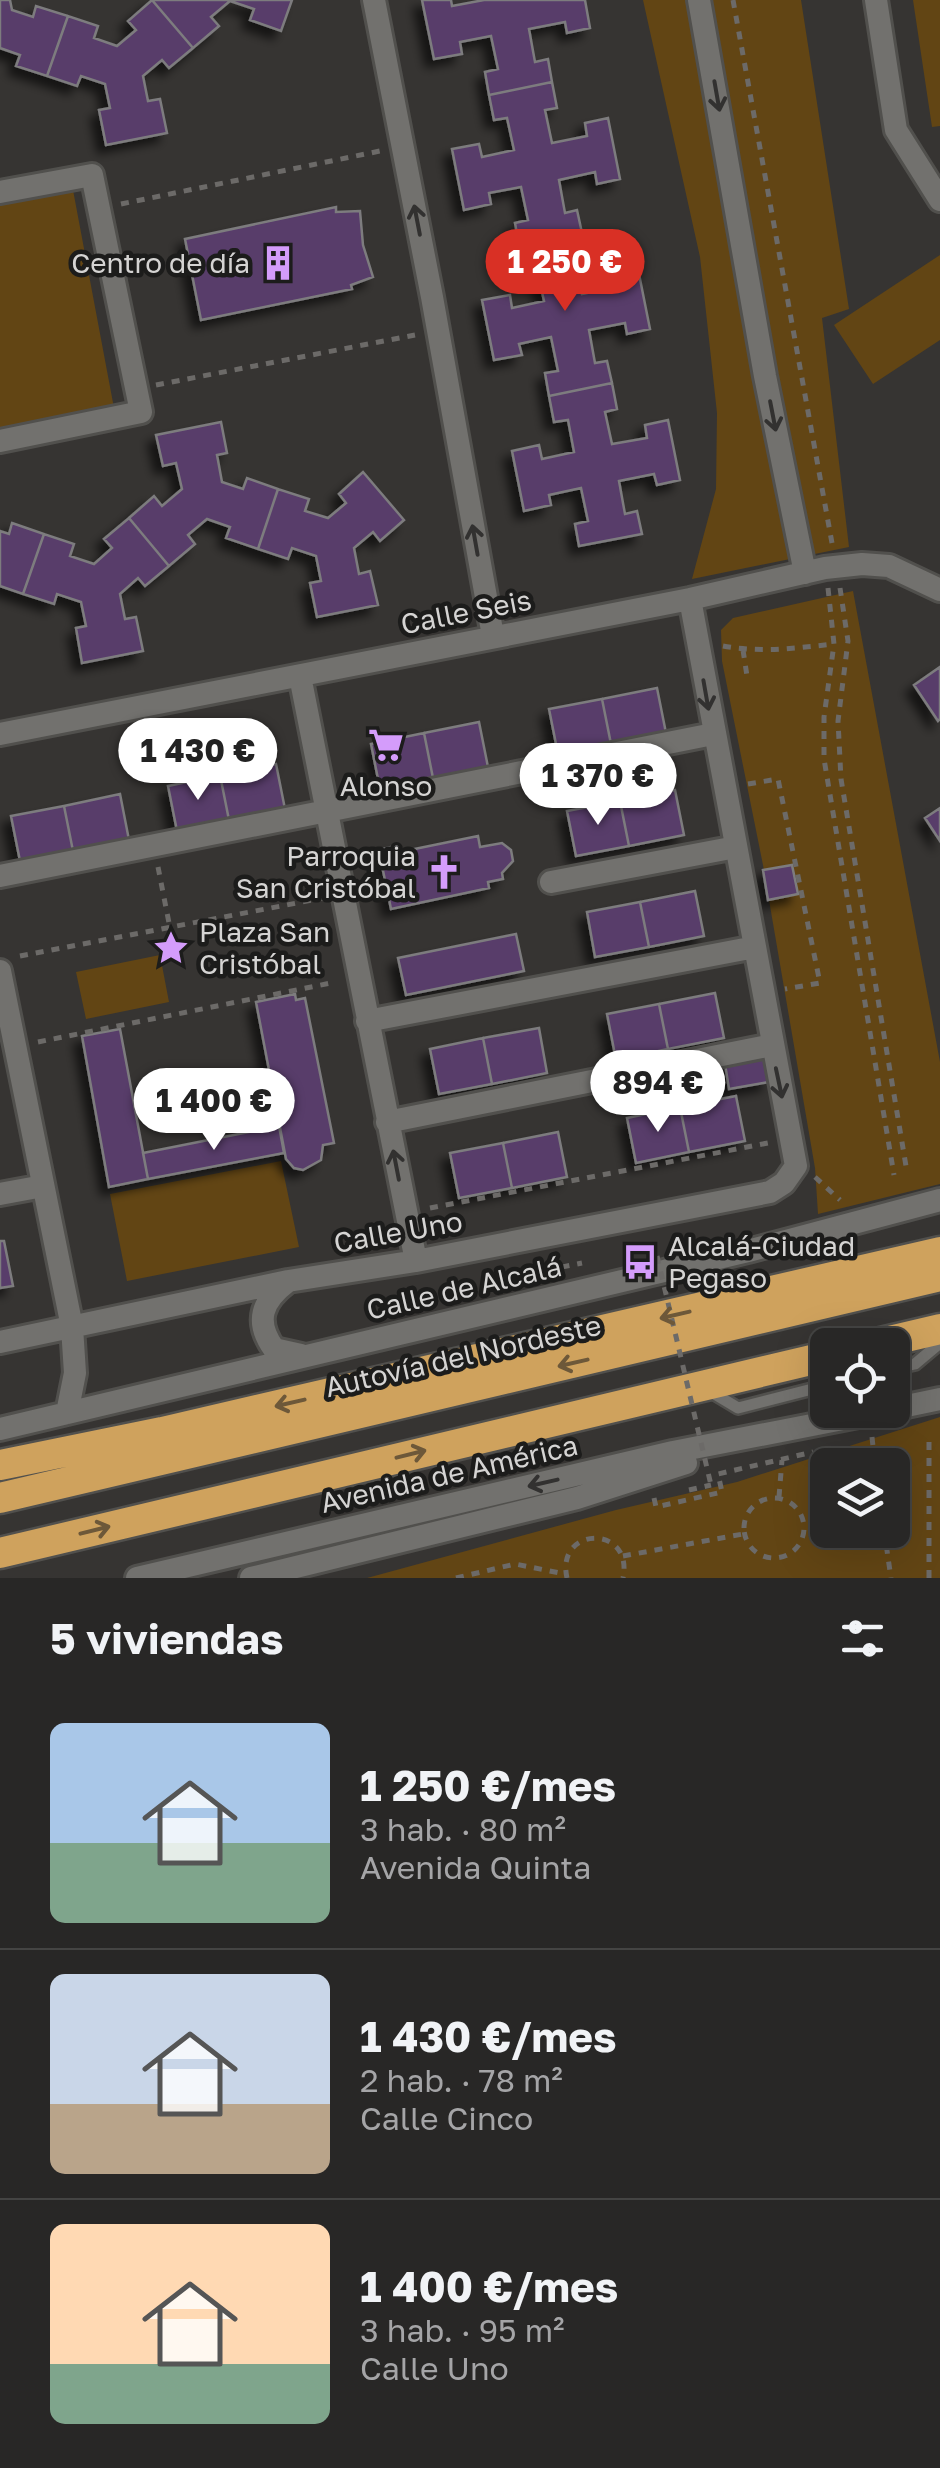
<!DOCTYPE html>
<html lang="es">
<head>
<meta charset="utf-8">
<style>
  body { margin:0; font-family:"Golos Text",sans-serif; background:#343332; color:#f1f3f6; height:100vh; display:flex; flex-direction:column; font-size:38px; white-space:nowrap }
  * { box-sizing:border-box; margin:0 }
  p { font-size:32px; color:#a5a5a7 }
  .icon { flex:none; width:55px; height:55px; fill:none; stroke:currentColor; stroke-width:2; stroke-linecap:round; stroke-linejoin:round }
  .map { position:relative; height:1578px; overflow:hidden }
  .sheet { display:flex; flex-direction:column; background:#282726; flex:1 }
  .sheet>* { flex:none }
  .tools { position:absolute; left:810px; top:1328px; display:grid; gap:20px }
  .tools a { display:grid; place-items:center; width:100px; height:100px; border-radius:15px; background:#282726; box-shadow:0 10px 40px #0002,0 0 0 2px #444443; font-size:50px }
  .price { position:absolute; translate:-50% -85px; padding:0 22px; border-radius:35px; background:#fff; color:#222; font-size:32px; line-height:65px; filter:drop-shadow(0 2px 5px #0008) }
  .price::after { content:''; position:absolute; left:50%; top:60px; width:30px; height:22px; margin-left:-15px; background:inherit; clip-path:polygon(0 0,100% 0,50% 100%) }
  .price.on { background:#d93025; color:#fff }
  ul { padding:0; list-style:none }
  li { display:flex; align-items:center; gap:30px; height:250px; padding:0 50px }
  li+li { border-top:2px solid #444443 }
  li span { display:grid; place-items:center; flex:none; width:280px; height:200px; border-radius:15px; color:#555 }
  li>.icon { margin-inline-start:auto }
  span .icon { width:120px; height:120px; fill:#fffc; stroke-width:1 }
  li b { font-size:42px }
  h2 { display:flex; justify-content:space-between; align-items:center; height:120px; padding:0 50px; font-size:42px }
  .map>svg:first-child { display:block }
  .green { fill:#624514; fill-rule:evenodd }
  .building { fill:#583d6b; stroke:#7d7c7e; stroke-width:2.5; filter:url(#shadow) }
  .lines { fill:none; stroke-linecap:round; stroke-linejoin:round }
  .lane-casing { stroke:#51504d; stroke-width:16 }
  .street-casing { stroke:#51504d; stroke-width:28 }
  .highway-casing { stroke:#51504d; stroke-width:35 }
  .path { stroke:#6c6a68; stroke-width:5; stroke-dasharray:8 8; stroke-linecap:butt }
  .lane { stroke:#72716e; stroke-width:11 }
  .street { stroke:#72716e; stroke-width:22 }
  .highway { stroke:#cfa25d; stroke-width:30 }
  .path-bridge { stroke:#6c6a68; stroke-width:5; stroke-dasharray:8 8; stroke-linecap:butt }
  .oneway { stroke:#323130 }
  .oneway2 { stroke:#6d5839 }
  .labels { text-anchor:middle; stroke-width:9; stroke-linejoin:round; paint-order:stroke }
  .poi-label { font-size:28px; fill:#d5d4d3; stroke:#1c1c1b; text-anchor:end }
  .street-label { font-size:28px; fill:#d5d4d3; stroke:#1c1c1b }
</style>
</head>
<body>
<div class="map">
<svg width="940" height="1578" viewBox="0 0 940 1578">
  <defs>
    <filter id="shadow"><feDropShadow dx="-8" dy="8" stdDeviation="5" flood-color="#0009"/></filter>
  </defs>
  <rect width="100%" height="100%" fill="#363432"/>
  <path class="green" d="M643 0H801L849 309 822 318 849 547 692 579 716 489 717 413 700 257Z
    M913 0H940V126L932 127Z
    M73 190 114 408 0 430V204Z
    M940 255V340L873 384 834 325Z
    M853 591 940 1062V1184L818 1214 815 1168 763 865 722 661 721 630 733 618Z
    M160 955 169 1002 86 1019 76 972Z
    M281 1161 299 1247 127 1281 110 1194Z
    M940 1417V1578H367L616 1510 737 1482ZM828 1465H892V1530H828Z"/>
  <path class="building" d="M0 0H10L12 10 33 17 36 6 68 16 47 76 16 66 20 55 0 48Z
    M152 0 193 48 169 68 162 60 143 76 148 101 160 99 167 133 106 145 99 110 110 108 105 84 81 76 77 86 47 76 68 16 98 26 94 38 117 46 136 30 128 21Z
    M152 0H292L281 31 250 20 254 9 230 1 211 17 219 26 193 48Z
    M422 0H451L452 6 484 0H585L590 28 567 33 565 22 529 29 535 62 548 59 552 82 489 95 485 72 498 69 491 36 460 42 462 54 434 59Z
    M552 82 557 108 545 110 552 143 587 136 585 123 608 118 620 179 597 184 595 172 559 180 565 213 577 210 582 233 519 245 515 223 528 220 521 187 489 193 491 204 464 210 452 149 479 144 482 157 514 150 507 118 494 120 489 95Z
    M336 207V212L360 211 363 245 373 277 351 285 352 289 201 320 185 239Z
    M582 233 587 259 575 261 582 294 617 287 615 274 638 269 650 329 627 334 625 323 589 330 595 363 607 361 612 383 549 396 545 373 558 371 551 337 519 344 522 355 494 360 482 300 510 295 512 308 544 301 537 269 524 271 519 245Z
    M612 383 617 409 605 412 612 444 647 438 645 425 668 420 680 480 657 485 654 474 619 481 625 514 637 511 642 534 579 546 575 524 588 521 581 488 549 495 551 505 524 511 512 451 539 445 542 459 574 452 568 420 554 422 549 396Z
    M221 422 227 453 217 455 222 482 243 489 247 478 278 489 258 549 226 538 230 527 207 519 188 535 195 544 169 566 129 518 154 496 162 506 182 489 176 463 163 466 156 435Z
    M363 472 404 520 380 541 373 532 354 548 359 574 370 571 378 605 317 617 310 583 321 581 316 556 292 548 288 559 258 549 278 489 309 499 305 511 328 518 346 503 339 494Z
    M129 518 169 566 145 586 138 578 120 594 125 619 136 617 143 651 82 663 76 628 86 626 81 602 57 594 54 604 23 594 44 534 74 544 70 556 94 564 112 548 104 539Z
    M12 523 44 534 23 594 0 586V531L9 534Z
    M940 667V719L938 721 914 685Z
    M657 688 666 733 611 744 602 699Z
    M602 699 611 744 558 754 549 709Z
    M479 722 488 767 433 778 424 733Z
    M424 733 433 778 380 789 371 744Z
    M276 764 285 809 229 820 220 775Z
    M220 775 229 820 177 831 168 786Z
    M675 790 684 835 629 846 620 801Z
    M120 794 129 840 73 851 64 806Z
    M620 801 629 846 576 856 567 811Z
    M64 806 73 851 20 861 11 816Z
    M940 808V841L925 818Z
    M478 836 480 847 502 843 511 850 513 861 502 873 503 879 488 882 489 888 391 909 381 861 386 860 383 849 399 845 400 852Z
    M792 865 798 894 768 900 763 870Z
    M695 891 704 936 649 947 640 902Z
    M640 902 649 947 595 957 587 912Z
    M516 934 524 971 406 995 398 958Z
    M715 993 724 1038 668 1049 659 1004Z
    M295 994 296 1000 305 998 334 1143 323 1145 321 1160 303 1170 294 1168 286 1159 256 1002Z
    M659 1004 668 1049 616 1060 607 1014Z
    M539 1028 547 1073 492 1084 483 1038Z
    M120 1029 148 1179 109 1187 82 1036Z
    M483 1038 492 1084 439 1094 430 1049Z
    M763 1057 769 1082 729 1089 725 1064Z
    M736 1096 745 1141 689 1152 680 1107Z
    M680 1107 689 1152 636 1163 627 1118Z
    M279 1126 284 1153 148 1179 143 1153Z
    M558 1132 567 1177 512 1188 503 1143Z
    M503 1143 512 1188 459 1198 450 1153Z
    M0 1241H4L13 1286 0 1288Z"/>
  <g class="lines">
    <defs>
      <path id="lane" d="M892 1369 915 1364 940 1343
        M708 1390 738 1408 828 1385"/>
      <path id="street" d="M374 0 432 297 493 636
        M699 0 765 376 805 573
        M876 0 896 130 940 200
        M0 192 92 175 141 412 0 441
        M300 676 416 1261
        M0 734 690 599 825 568 862 564 889 566 940 590
        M0 876 713 734
        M551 882 736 847
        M0 971 72 1327 75 1373 67 1413
        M367 1021 755 947
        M387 1122 772 1045
        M0 1194 43 1186
        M287 1282C262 1301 254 1321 274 1349L301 1355
        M0 1342 288 1281 416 1261 770 1192 784 1183 796 1166 690 599
        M892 1409 940 1399
        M0 1429 748 1251 940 1200
        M137 1578 673 1452 889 1410
        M251 1578 577 1498 686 1463"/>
      <path id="highway" d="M872 1345 940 1329
        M0 1465 162 1432 940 1252
        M0 1498 940 1276
        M0 1553 828 1356"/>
    </defs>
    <use href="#lane" class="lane-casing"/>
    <use href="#street" class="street-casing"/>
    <use href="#highway" class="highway-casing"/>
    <path class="path" d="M733 0 832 543
      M121 204 380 151
      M156 385 415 335
      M828 588 834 644 824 717V759L894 1175
      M840 588 848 641 838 721 841 779 907 1172
      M723 646C761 653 797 648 834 644
      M743 650 747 676
      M748 784 778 779 820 983 785 989
      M158 867 170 928
      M20 956 323 898
      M38 1042 336 982
      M815 1177 840 1200
      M430 1208 768 1143
      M554 1257 557 1268 582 1263
      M872 1437 875 1465
      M689 1490 711 1485
      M779 1497 782 1460
      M654 1498 656 1507 722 1492 718 1474 813 1452
      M744 1528a30 30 0 1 1 60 0a30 30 0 1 1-60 0Z
      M884 1530 891 1578
      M623 1556 743 1534
      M456 1578 515 1564 565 1574
      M567 1578C555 1526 634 1524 623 1578
      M929 1578V1442"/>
    <use href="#lane" class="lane"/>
    <use href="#street" class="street"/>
    <use href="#highway" class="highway"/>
    <path class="path-bridge" d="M657 1256 711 1485"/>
  </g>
  <defs><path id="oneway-shaft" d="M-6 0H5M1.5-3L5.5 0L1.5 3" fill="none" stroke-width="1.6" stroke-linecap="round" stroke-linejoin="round" transform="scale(2.5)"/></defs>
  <g class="oneway">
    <use href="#oneway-shaft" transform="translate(717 96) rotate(80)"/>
    <use href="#oneway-shaft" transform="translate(417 220) rotate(-101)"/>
    <use href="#oneway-shaft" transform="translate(773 416) rotate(79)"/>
    <use href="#oneway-shaft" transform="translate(475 540) rotate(-100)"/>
    <use href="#oneway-shaft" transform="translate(706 695) rotate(80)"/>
    <use href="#oneway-shaft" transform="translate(779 1083) rotate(78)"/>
    <use href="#oneway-shaft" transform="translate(396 1165) rotate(-101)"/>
    <use href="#oneway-shaft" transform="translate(543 1483) rotate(167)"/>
  </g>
  <g class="oneway2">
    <use href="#oneway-shaft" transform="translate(675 1315) rotate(167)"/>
    <use href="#oneway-shaft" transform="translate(573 1363) rotate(167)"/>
    <use href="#oneway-shaft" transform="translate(290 1403) rotate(167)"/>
    <use href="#oneway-shaft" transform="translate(411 1454) rotate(-14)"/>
    <use href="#oneway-shaft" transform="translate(95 1530) rotate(-14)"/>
  </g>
  <defs>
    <symbol id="building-bare" viewBox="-9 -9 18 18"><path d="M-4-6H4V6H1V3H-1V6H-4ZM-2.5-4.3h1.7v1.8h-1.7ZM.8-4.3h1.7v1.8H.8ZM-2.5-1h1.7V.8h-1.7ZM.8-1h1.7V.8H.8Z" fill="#d49cfb" stroke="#1c1c1b" stroke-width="2.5" paint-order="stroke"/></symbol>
    <symbol id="supermarket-bare" viewBox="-9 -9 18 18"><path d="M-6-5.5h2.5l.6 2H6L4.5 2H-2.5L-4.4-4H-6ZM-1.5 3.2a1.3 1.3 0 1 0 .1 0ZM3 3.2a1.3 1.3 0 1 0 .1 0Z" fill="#d49cfb" stroke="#1c1c1b" stroke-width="2.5" paint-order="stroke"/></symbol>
    <symbol id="church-bare" viewBox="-9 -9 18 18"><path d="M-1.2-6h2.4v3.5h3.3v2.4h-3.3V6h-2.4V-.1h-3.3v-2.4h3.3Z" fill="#d49cfb" stroke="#1c1c1b" stroke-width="2.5" paint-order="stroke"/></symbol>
    <symbol id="sight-bare" viewBox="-9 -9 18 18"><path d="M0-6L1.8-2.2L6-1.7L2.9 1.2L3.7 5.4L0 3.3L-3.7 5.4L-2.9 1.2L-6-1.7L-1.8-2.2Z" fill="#d49cfb" stroke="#1c1c1b" stroke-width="2.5" paint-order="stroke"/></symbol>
    <symbol id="bus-bare" viewBox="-9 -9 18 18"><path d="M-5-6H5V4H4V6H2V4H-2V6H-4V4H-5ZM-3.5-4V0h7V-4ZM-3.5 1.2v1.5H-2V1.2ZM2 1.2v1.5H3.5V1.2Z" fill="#d49cfb" stroke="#1c1c1b" stroke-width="2.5" paint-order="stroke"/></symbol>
  </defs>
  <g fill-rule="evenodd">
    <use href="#building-bare" x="253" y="238" width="50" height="50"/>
    <use href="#supermarket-bare" x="361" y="720" width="50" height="50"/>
    <use href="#church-bare" x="419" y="847" width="50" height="50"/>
    <use href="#sight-bare" x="146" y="923" width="50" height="50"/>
    <use href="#bus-bare" x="615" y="1237" width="50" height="50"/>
  </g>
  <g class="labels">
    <g class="poi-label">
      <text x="250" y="273">Centro de día</text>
      <text x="386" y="796" text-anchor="middle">Alonso</text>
      <text x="416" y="866">Parroquia<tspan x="416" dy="32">San Cristóbal</tspan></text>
      <text x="199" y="942" text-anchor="start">Plaza San<tspan x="199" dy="32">Cristóbal</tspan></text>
      <text x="668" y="1256" text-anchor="start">Alcalá-Ciudad<tspan x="668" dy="32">Pegaso</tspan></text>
    </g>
    <g class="street-label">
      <text transform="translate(466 612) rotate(-11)" y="10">Calle Seis</text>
      <text transform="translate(398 1232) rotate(-10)" y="10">Calle Uno</text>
      <text transform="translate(464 1288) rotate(-13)" y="10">Calle de Alcalá</text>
      <text transform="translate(463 1356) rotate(-13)" y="10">Autovía del Nordeste</text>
      <text transform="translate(449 1474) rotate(-13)" y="10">Avenida de América</text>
    </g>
  </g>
</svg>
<div class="tools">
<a><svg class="icon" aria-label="locate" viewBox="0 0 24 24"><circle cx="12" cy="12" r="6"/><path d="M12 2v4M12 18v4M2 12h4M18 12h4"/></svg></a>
<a><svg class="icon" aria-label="layers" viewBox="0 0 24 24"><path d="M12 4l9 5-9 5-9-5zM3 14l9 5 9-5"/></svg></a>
</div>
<b class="price on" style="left:565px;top:314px">1 250 €</b>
<b class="price" style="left:198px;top:803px">1 430 €</b>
<b class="price" style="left:598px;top:828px">1 370 €</b>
<b class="price" style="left:658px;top:1135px">894 €</b>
<b class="price" style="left:214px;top:1153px">1 400 €</b>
</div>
<section class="sheet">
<h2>5 viviendas<svg class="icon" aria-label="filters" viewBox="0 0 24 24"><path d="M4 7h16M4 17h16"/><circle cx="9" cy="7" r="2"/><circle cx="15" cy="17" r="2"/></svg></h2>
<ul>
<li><span style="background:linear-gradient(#a9c7e8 60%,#7fa58c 0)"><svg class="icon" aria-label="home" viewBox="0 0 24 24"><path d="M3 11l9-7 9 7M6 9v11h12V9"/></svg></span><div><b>1 250 €/mes</b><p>3 hab. · 80 m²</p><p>Avenida Quinta</p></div></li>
<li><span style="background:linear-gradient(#c9d6e8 65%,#b9a48a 0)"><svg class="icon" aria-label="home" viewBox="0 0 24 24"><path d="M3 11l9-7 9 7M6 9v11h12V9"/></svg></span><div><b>1 430 €/mes</b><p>2 hab. · 78 m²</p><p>Calle Cinco</p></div></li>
<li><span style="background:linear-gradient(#ffd9b3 70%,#7fa58c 0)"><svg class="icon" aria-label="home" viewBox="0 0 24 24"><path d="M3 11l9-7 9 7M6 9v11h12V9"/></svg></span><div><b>1 400 €/mes</b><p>3 hab. · 95 m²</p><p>Calle Uno</p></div></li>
</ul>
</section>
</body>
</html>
